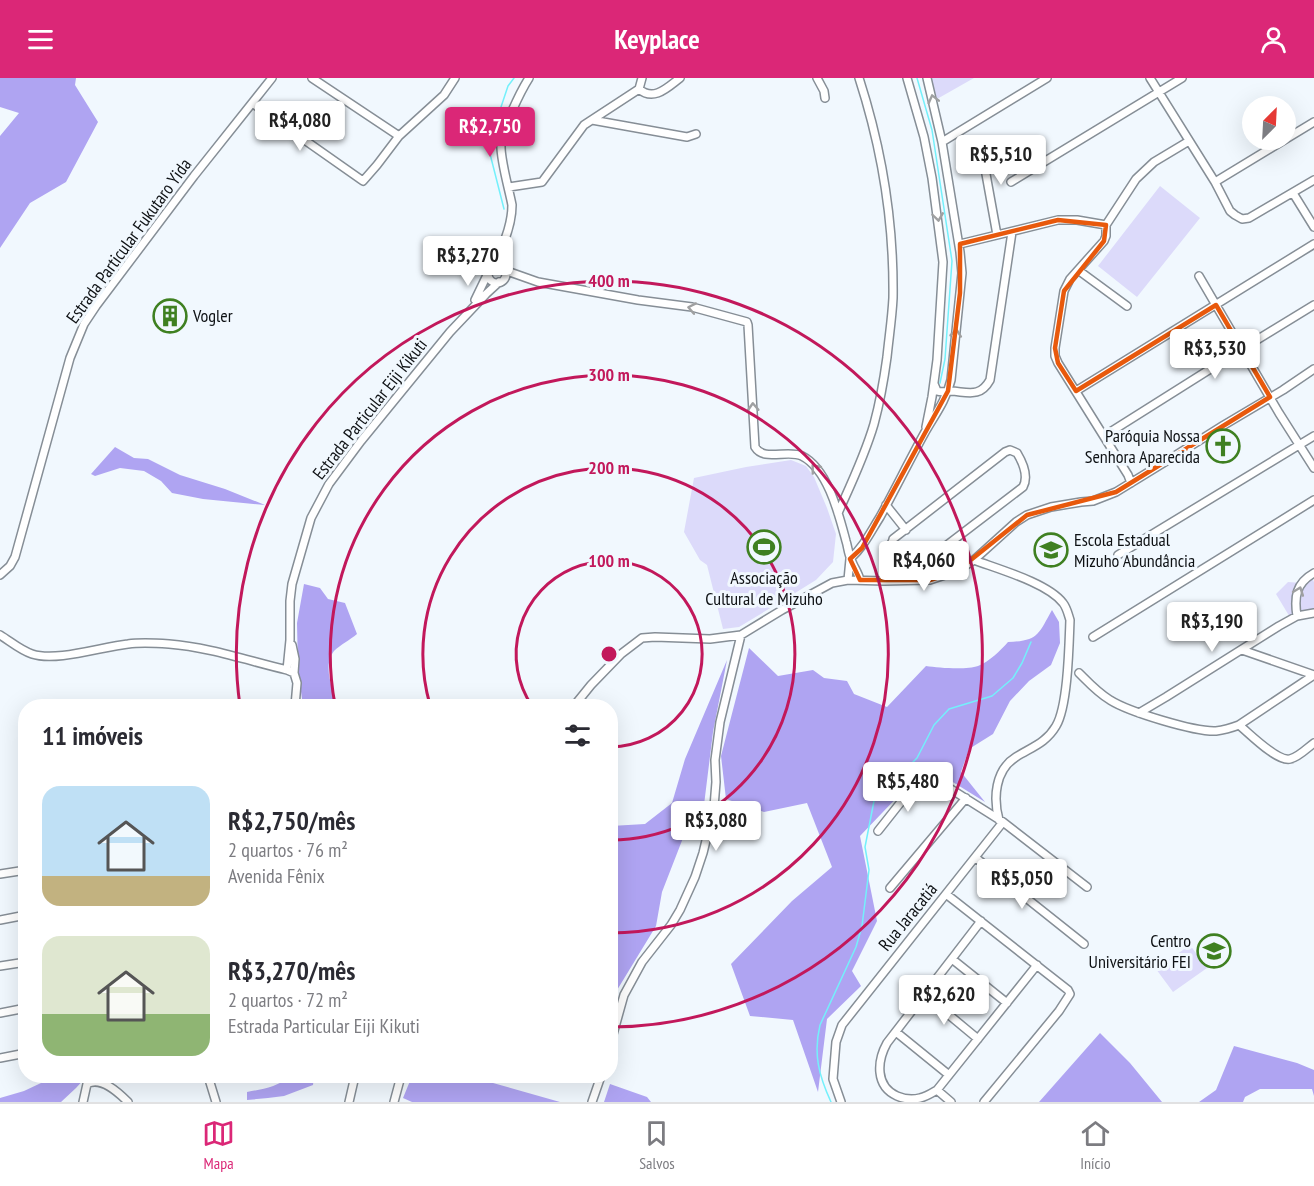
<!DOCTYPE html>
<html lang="pt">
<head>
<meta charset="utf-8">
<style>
  body { margin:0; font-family:"PT Sans Narrow",sans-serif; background:#f7f7f7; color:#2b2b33; height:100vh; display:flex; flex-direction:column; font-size:22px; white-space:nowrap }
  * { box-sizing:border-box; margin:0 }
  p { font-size:20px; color:#7c7c81 }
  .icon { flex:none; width:33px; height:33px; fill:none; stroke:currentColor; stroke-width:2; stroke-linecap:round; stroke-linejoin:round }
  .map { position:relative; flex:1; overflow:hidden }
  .drawer { position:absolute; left:18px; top:621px; width:600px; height:384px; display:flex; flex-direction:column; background:#fff; border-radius:24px; box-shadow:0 6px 24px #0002 }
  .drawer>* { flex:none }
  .needle { width:39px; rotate:24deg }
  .buttons { position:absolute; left:1242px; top:18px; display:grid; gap:12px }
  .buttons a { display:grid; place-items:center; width:54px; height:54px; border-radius:50%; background:#fff; box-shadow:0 6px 24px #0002; font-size:30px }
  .price { position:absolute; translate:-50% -51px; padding:0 14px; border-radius:6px; background:#fff; color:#222; font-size:20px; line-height:39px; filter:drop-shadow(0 2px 3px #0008) }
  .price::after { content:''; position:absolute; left:50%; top:36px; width:18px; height:14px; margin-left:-9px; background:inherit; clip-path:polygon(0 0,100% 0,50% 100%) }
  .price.on { background:#db2777; color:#fff }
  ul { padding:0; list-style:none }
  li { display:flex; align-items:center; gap:18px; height:150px; padding:0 24px }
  li span { display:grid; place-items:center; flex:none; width:168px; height:120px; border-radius:18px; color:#555 }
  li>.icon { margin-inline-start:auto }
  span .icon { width:72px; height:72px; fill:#fffc; stroke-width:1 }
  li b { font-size:26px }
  h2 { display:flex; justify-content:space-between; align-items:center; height:72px; padding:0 24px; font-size:26px }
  header { display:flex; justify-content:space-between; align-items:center; height:78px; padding:0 24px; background:#db2777; color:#fff; font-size:27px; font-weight:700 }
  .tabs { display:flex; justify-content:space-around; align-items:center; height:84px; border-top:2px solid #e1e1e2; background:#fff; font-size:16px; color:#7c7c81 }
  .tabs a { display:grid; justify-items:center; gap:3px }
  .tabs .on { color:#db2777 }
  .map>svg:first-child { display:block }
  .green { fill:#dcdafa }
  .forest { fill:#afa4f2 }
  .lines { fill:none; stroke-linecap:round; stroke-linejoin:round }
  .stream { stroke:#74f0fb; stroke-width:1.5 }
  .minor-casing { stroke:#868e96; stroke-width:10 }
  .minor { stroke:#fff; stroke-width:7 }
  .oneway { stroke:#9fa0a1 }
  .marked { fill:none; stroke:#e8590c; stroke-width:4.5; stroke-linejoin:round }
  .ring { fill:none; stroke:#c2185b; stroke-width:3 }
  .labels { text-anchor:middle; stroke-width:6; stroke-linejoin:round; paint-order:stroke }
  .street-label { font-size:18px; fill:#0e1114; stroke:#f1f8fe }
  .poi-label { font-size:18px; fill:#0e1114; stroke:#f1f8fe; text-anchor:start }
  .centre { fill:#c2185b; stroke:#f1f8fe; stroke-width:3 }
  .ring-label { font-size:18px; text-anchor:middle; font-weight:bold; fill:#c2185b; stroke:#f1f8fe; stroke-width:6; stroke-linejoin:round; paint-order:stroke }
</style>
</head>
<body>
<header><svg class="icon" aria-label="menu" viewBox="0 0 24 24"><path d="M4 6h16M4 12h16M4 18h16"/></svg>Keyplace<svg class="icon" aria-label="person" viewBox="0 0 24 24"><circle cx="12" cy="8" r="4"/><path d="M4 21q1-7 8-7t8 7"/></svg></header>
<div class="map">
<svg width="1314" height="1024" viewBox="0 0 1314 1024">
  <rect width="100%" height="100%" fill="#f1f8fe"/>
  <path class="green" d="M931 0H974L937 21Z
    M1160 108 1200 140 1137 219 1098 188Z
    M791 382 806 388 814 399 827 430 836 456 833 484 816 502 787 520 739 549 723 551 707 487 700 482 684 454 694 400 746 389Z
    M1312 500 1314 504V536L1291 541 1276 516 1288 504 1302 505Z
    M1190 867 1207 890 1173 914 1156 891Z"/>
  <path class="forest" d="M0 0H76L75 7 98 44 66 104 30 125 0 170V58L19 35 0 29Z
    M115 369 134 380 148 381 180 397 225 411 265 427 203 421 172 415 161 403 144 393 120 390 95 398 91 396Z
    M304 506 320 510 328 521 345 525 357 556C350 562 340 567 334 573 322 588 333 613 338 628H303L298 592 297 545Z
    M1052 532 1059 544 1060 565 1051 587 1029 603 1010 623 993 656 969 671 961 694 985 724 927 688 860 758 877 843 852 893 861 908 827 941 818 1014 793 942 750 938 731 886 792 823 832 789 807 725 764 734 726 721 721 678 749 570 778 598 813 592 824 600 847 603 854 616 887 629 926 588C939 590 967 592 978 588 990 583 1000 573 1008 564 1038 563 1038 557 1052 532Z
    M727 582 713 654 704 727 683 760 662 814 656 848 611 922V748L645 746 672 725 685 681Z
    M1100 955 1130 985 1162 1024H1039Z
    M1234 968 1297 985 1314 992V1018L1312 1011H1260L1245 1019 1243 1024H1199L1216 1012Z
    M43 998H87L76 1010 61 1024H0V1020L24 1013 41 1005Z
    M290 998H314L313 1007 284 1018 268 1020 247 1022V1014C263 1011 278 1009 290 998Z
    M412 998H468L560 1024H412L403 1020Z
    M610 1006 647 1019 651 1024H604Z"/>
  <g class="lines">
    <path class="stream" d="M917 0 932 52 952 183 945 281 940 305
      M504 131 488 68 508 8 514 0
      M831 1024C819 998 813 976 820 947L856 869 862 848 869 792 865 769 874 723 917 680 934 647 949 631 992 618 1013 600 1022 585 1031 564"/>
    <defs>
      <path id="minor" d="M312 0 399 58
        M817 0 824 13 825 20
        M907 0 924 59 932 100 943 184 937 282 932 319 926 349
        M1150 0 1215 104 1230 133 1235 137 1242 141 1249 140 1314 102
        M639 11C654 24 668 9 680 0
        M639 11 642 0
        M252 25 363 103 377 87 399 58 444 17 455 0
        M592 42 687 59 696 56
        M980 63 997 157
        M942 64 1047 0
        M1011 104 1182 0
        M1215 104 1314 44
        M509 109 542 104 584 47 639 11
        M1293 115 1314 149
        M960 166 1058 142H1077L1106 147
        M488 196a9 9 0 1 1 18 0a9 9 0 1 1-18 0Z
        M491 190C502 171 512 149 512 127 509 111 500 81 501 66 503 50 520 14 529 0
        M504 192 538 204 638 222 692 229 747 244 748 247 755 369C764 384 787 371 802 378 828 391 839 437 846 463 848 469 848 475 851 481 853 488 858 494 860 502
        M1078 192 1127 228
        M1199 198 1279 335 1314 390
        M475 222 488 195
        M934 306 937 313C943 315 945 313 951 313 968 314 980 320 990 302L1012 154
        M1076 313 1314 166
        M1104 358 1242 271 1314 227
        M1010 372 1017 375C1023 385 1029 398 1023 409L917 490 914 491C907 489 891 474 891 466 892 464 893 463 893 461L1005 374Z
        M1131 405 1128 397 1058 285 1055 278V270L1064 213 1070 201 1104 163 1106 158V147L1136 101 1154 84 1189 63
        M886 427 906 452
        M838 435C851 406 865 377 874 346 880 324 884 301 887 279 889 259 892 240 893 220 894 145 882 71 859 0
        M1118 477 1314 358
        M850 481C864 468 870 455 880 439 895 412 909 383 924 356 934 338 946 323 951 302L962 195 960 174 942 64 927 0
        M974 482C998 491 1048 505 1063 525 1067 530 1068 536 1070 542 1069 567 1068 628 1056 648 1046 665 1032 669 1016 679 995 692 993 720 999 742
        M0 497 10 488 15 479 70 280 84 246 96 228 194 98 272 0
        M848 502 850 481
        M1297 538C1294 519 1296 505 1314 495
        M0 557C10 563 20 572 32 576 56 584 101 569 128 566 141 564 156 565 169 566 208 569 249 583 287 592L294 595
        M1093 559 1314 422
        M292 567 295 581 294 595 297 605 295 628
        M1242 572 1314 597
        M287 592 290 562V523L292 506 311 440 329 406 361 363 450 254 486 216 499 204
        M1079 595C1089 605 1098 615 1110 622 1129 634 1195 654 1216 653 1224 652 1231 650 1239 647L1314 597
        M574 628 591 607 621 576 642 560 655 559 710 561 741 557 782 532 832 505 848 502 884 503 930 502 957 493 974 482 1016 444 1027 437 1051 429 1081 424 1093 423 1116 414 1173 379 1224 347 1283 312 1314 291
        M1139 635 1166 619 1279 548 1297 538 1314 535
        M1239 647C1249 655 1277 684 1290 681 1299 679 1307 670 1314 665
        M878 753 916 705C924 698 928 698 938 703L1003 744 1087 809
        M976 780 1084 866
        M0 796 26 792
        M890 810 966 720
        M946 816 1068 912 1070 916 1059 933 984 1024
        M0 842 26 837
        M981 843 887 965C877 983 875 1008 897 1018 904 1021 912 1022 920 1020 926 1019 932 1015 937 1012L1037 887
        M952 881 1007 925
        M0 888 26 884
        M925 917 978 961
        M0 935 26 930
        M896 954 949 997
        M610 967 624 917 642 884 671 847 680 832 695 799 703 775 714 729 716 704 715 682 720 644 741 557
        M0 980 26 975
        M208 998 216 1024
        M937 1012 951 1024
        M83 1024 87 1006C101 998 118 1014 128 1024
        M349 1024 355 998
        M394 1024 401 998
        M592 1024 601 998
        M841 1024 833 1001 836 964 842 947 1003 744"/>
    </defs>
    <use href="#minor" class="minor-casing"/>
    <use href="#minor" class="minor"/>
  </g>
  <defs><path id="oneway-chevron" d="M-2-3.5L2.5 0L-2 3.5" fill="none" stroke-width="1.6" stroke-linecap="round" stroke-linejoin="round" transform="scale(1.5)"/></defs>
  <g class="oneway">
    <use href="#oneway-chevron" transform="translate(933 21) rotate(-104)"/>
    <use href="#oneway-chevron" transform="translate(938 139) rotate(82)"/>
    <use href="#oneway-chevron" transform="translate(692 230) rotate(-169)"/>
    <use href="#oneway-chevron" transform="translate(956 255) rotate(-84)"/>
    <use href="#oneway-chevron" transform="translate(753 329) rotate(-93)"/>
    <use href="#oneway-chevron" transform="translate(815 390) rotate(-129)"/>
    <use href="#oneway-chevron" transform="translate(1299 513) rotate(-70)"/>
  </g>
  <path class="marked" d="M1058 142 1106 147 1104 163 1064 213 1055 270 1058 285 1076 313 1216 227 1270 319 1116 414 1027 437 957 493 930 502H860L850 481 862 470 948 313 960 215V166Z"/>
  <g class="ring">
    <path d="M532 628A93 93 0 1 1 611 669"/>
    <path d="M430 627A186 186 0 1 1 611 762"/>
    <path d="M335 627A279 279 0 1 1 611 855"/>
    <path d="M240 628A373 373 0 1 1 612 949"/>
  </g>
  <defs>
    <symbol id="building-ring" viewBox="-11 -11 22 22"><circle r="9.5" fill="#f1f8fe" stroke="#3f8021" stroke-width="1.5"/><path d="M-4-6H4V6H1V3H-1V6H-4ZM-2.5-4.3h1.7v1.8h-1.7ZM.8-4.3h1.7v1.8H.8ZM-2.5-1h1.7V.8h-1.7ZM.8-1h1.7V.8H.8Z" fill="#3f8021"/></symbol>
    <symbol id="church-ring" viewBox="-11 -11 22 22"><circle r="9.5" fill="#f1f8fe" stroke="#3f8021" stroke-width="1.5"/><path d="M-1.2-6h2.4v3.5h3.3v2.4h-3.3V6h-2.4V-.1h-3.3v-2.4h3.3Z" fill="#3f8021"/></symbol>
    <symbol id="stadium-ring" viewBox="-11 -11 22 22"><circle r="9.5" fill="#f1f8fe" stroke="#3f8021" stroke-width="1.5"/><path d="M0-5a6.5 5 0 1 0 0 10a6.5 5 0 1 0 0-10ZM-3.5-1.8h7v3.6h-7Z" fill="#3f8021"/></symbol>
    <symbol id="school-ring" viewBox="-11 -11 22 22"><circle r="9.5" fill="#f1f8fe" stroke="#3f8021" stroke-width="1.5"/><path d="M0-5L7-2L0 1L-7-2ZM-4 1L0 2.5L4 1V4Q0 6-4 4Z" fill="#3f8021"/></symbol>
    <symbol id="university-ring" viewBox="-11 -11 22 22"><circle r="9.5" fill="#f1f8fe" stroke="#3f8021" stroke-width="1.5"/><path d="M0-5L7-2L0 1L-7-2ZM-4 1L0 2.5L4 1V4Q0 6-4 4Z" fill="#3f8021"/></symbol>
  </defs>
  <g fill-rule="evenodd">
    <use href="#building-ring" x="151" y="219" width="38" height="38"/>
    <use href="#church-ring" x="1204" y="349" width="38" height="38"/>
    <use href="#stadium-ring" x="745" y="450" width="38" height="38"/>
    <use href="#school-ring" x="1032" y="453" width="38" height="38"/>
    <use href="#university-ring" x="1195" y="854" width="38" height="38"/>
  </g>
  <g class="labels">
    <g class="street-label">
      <text transform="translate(129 163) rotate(-54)" y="6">Estrada Particular Fukutaro Yida</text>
      <text transform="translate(370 331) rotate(-52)" y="6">Estrada Particular Eiji Kikuti</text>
      <text transform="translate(908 839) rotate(-51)" y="6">Rua Jaracatiá</text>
    </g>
    <g class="poi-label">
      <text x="193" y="244">Vogler</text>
      <text x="1200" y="364" text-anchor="end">Paróquia Nossa<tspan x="1200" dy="21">Senhora Aparecida</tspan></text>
      <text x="1074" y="468">Escola Estadual<tspan x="1074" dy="21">Mizuho Abundância</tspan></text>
      <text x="764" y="506" text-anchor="middle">Associação<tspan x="764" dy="21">Cultural de Mizuho</tspan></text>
      <text x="1191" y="869" text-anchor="end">Centro<tspan x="1191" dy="21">Universitário FEI</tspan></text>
    </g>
  </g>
  <circle cx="609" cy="576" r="9" class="centre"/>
  <g class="ring-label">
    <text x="609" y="209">400 m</text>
    <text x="609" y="303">300 m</text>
    <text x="609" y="396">200 m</text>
    <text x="609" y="489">100 m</text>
  </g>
</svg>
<div class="buttons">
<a><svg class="needle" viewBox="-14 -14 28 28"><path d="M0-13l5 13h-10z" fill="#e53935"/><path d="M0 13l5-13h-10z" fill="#7c7c81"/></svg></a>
</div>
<b class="price" style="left:300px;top:74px">R$4,080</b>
<b class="price on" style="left:490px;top:80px">R$2,750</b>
<b class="price" style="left:1001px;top:108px">R$5,510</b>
<b class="price" style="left:468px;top:209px">R$3,270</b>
<b class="price" style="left:1215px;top:302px">R$3,530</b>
<b class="price" style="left:924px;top:514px">R$4,060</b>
<b class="price" style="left:1212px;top:575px">R$3,190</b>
<b class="price" style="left:908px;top:735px">R$5,480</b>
<b class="price" style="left:716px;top:774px">R$3,080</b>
<b class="price" style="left:1022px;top:832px">R$5,050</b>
<b class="price" style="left:944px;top:948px">R$2,620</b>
<section class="drawer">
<h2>11 imóveis<svg class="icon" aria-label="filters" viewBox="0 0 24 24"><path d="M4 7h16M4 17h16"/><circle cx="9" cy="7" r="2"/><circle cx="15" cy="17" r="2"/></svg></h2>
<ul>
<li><span style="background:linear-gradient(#bfe0f5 75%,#c2b280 0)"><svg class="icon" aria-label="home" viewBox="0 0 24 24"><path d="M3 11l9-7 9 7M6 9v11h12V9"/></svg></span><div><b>R$2,750/mês</b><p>2 quartos · 76 m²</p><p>Avenida Fênix</p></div></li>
<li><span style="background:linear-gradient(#dfe7d0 65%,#8fb573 0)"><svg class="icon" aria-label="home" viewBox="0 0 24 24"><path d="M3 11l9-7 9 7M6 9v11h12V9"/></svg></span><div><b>R$3,270/mês</b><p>2 quartos · 72 m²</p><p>Estrada Particular Eiji Kikuti</p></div></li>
</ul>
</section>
</div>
<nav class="tabs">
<a class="on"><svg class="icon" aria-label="map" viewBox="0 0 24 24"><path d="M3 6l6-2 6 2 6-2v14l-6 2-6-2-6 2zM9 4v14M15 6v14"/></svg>Mapa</a>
<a><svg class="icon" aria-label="saved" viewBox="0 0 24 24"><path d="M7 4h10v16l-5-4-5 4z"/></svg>Salvos</a>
<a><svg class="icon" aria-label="home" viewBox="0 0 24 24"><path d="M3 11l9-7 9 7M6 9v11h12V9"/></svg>Início</a>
</nav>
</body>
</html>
